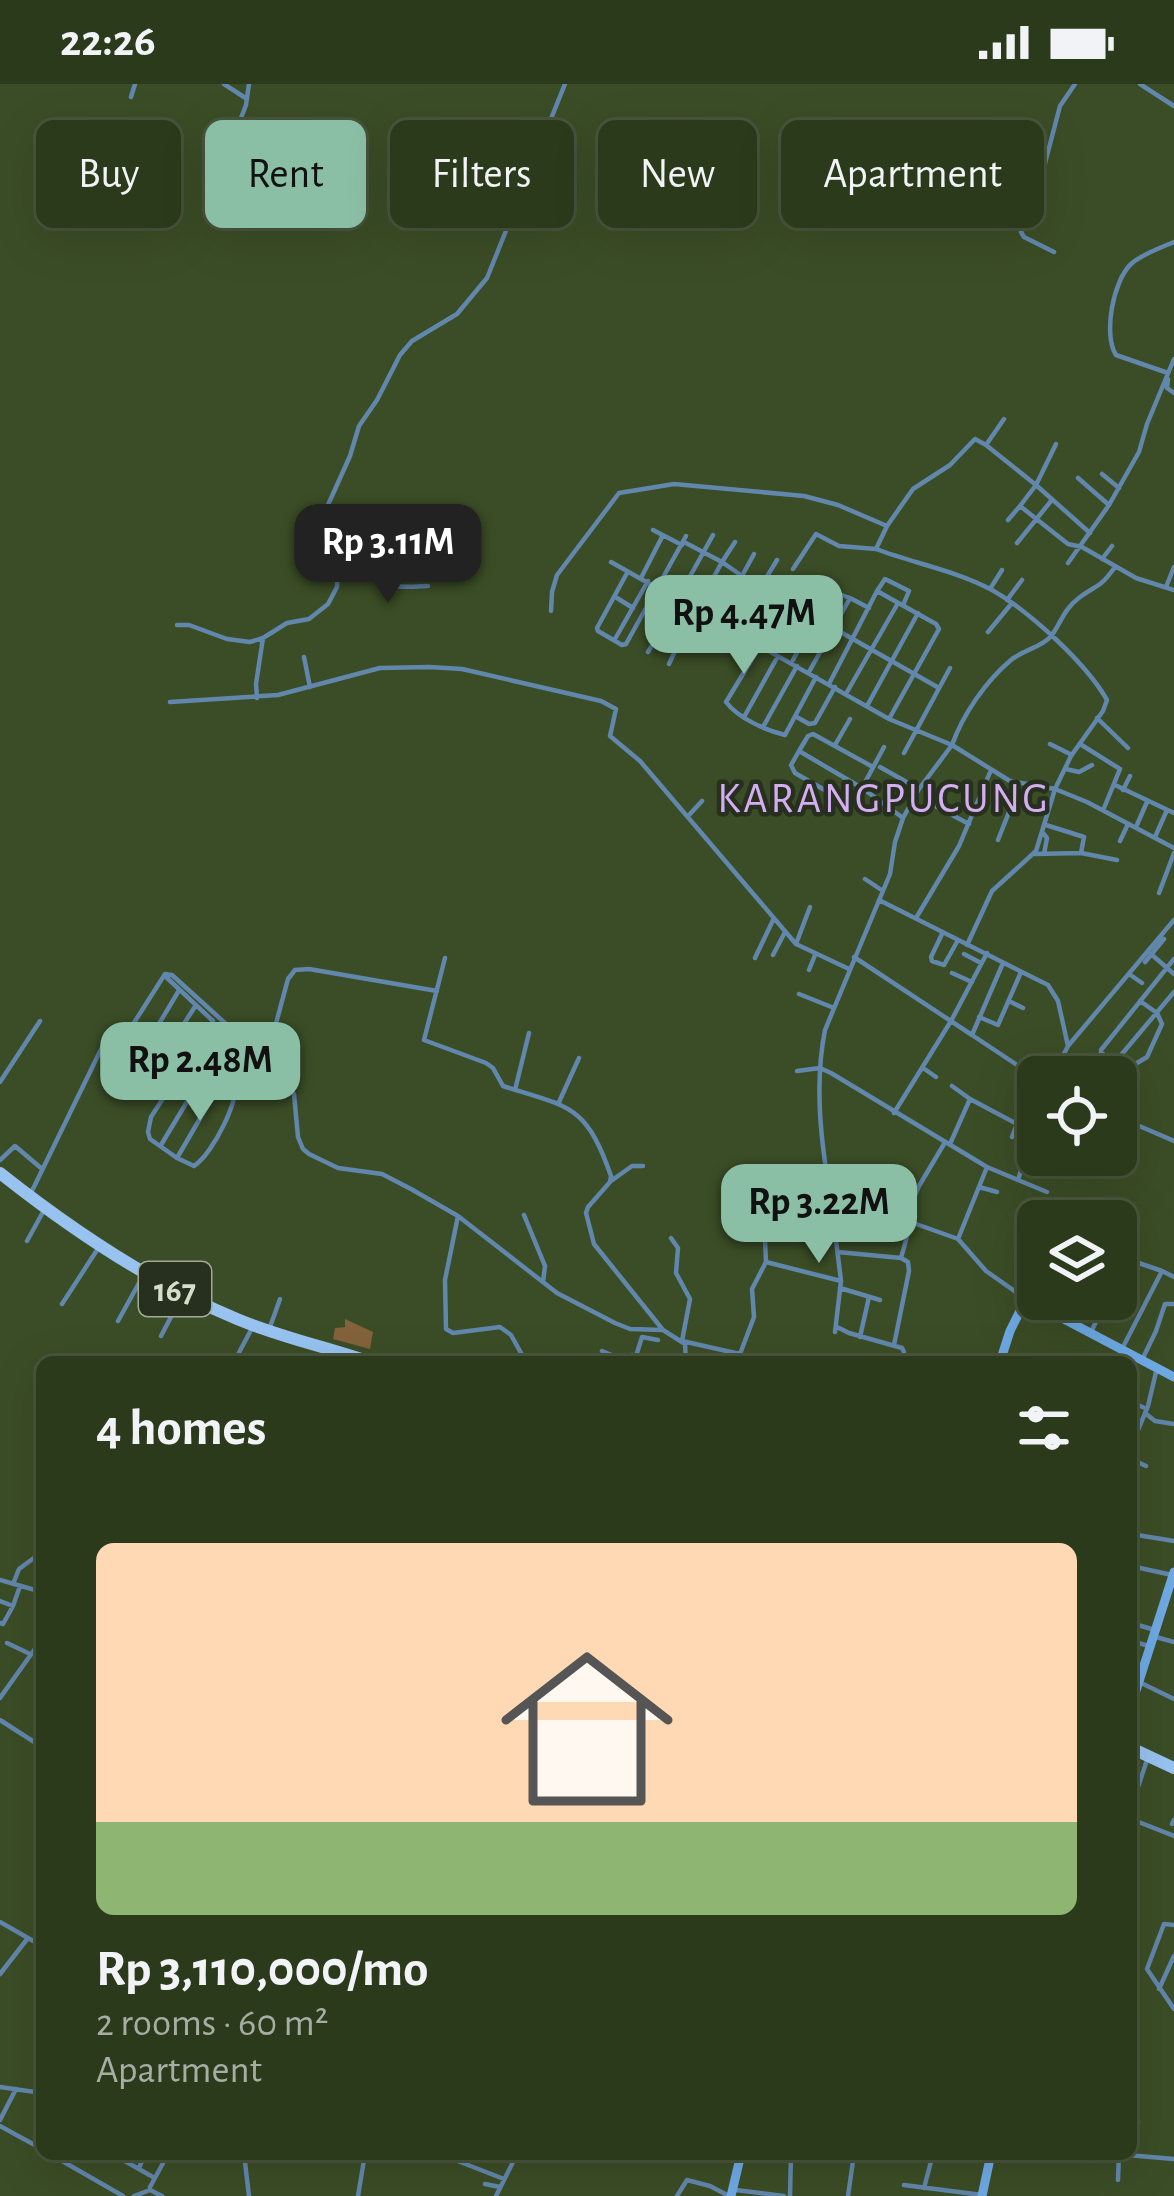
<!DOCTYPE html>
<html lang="en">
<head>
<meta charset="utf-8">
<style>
  body { margin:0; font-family:"Alegreya Sans",sans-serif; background:#384529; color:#f1f3f6; height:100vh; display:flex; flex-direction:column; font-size:45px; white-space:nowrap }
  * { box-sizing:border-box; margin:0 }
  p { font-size:39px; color:#a6ada3 }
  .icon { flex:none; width:66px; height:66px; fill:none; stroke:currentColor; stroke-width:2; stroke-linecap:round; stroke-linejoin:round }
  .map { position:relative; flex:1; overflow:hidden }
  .sheet { position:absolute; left:36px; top:1272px; width:1101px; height:804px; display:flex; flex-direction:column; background:#2c3a1c; border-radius:18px; box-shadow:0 12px 48px #0002,0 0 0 3px #48543b }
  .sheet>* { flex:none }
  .top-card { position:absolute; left:36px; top:36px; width:1104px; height:108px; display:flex; gap:24px }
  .buttons { position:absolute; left:1017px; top:972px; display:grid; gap:24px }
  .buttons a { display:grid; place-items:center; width:120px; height:120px; border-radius:18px; background:#2c3a1c; box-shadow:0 12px 48px #0002,0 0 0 3px #48543b; font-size:60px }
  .price { position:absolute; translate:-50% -102px; padding:0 27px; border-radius:24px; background:#8abfa5; color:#111; font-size:39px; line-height:78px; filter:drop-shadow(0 3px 6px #0008) }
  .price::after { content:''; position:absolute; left:50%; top:72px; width:36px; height:27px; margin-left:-18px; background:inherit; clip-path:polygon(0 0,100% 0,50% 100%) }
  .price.active { background:#222; color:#fff }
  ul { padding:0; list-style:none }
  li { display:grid; align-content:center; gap:24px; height:636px; padding:0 60px }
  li+li { border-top:3px solid #48543b }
  li span { display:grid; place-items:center; height:372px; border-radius:18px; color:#555 }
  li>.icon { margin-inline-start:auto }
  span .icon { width:216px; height:216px; fill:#fffc; stroke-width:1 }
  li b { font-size:51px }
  h2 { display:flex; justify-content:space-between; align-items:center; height:144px; padding:0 60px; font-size:51px }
  .chip { padding:0 42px; border-radius:18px; background:#2c3a1c; box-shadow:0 12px 48px #0002,0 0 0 3px #48543b; font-size:42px; line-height:108px }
  .chip.active { background:#8abfa5; color:#111 }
  .status { display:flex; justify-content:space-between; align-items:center; height:84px; padding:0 60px; background:#2c3a1c; direction:ltr }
  .status svg { height:33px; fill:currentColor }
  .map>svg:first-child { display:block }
  .green { fill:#84623b }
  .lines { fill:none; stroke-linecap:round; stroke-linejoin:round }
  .street { stroke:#6287ac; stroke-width:4.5 }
  .secondary { stroke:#6faae5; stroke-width:9 }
  .primary { stroke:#98c3f0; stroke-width:12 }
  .labels { text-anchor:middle; stroke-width:9; stroke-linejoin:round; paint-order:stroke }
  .shield { fill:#272f1e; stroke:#a0aa96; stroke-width:3 }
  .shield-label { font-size:33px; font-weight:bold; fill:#d4dfc9 }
  .quarter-label { font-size:42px; letter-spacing:3px; fill:#d3aef0; stroke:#272f1e }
</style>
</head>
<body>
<div class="status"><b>22:26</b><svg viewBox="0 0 49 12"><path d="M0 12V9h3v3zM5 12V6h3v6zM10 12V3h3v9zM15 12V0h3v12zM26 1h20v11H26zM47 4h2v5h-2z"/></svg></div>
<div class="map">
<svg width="1174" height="2112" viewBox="0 0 1174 2112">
  <rect width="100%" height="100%" fill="#3b4d26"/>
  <path class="green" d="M345 1235 373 1248 370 1265 333 1255 335 1244 345 1243Z"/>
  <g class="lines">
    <path class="street" d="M224 0 247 15
      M249 0 246 21 236 47 252 76 251 91
      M1140 0 1174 22
      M131 13 135 0
      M1054 168 1024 153 1021 148 1038 106 1060 22 1075 0
      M1168 289 1116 271C1103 251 1113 197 1131 180 1142 170 1160 164 1174 158
      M1168 295 1167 304 1174 309
      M1056 360 1036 401 1090 449
      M986 361 1004 335
      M1102 390 1119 404
      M1078 394 1109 421
      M1008 436 1020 422
      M653 446 682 461
      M684 458 722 478 735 458
      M1017 459 1051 417
      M1102 475 1112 462
      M611 478 889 635 952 661 919 705 903 734 895 758 890 790 825 946C814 1001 821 1060 831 1115L880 1127 958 1155
      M1068 479 1109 421 1139 368 1147 340 1174 275
      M793 485 816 450 839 462 876 465
      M627 489 597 544 598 547 622 561 626 560 686 452
      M641 494 663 451
      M338 496C365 479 372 498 397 502 407 504 418 502 428 502
      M1166 503 1174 483
      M990 505 1002 486
      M1174 506 1136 494 1082 463 1068 460 1020 422 1036 401 986 361 975 355 950 381 913 405 887 442 876 465C913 479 957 487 992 506 1029 527 1086 579 1107 616L1103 627 1071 672 1055 705 1087 718 1174 764
      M877 507 885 495 909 507 904 519
      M617 514 633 524
      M678 514 713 451
      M1007 516 1022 496
      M647 525 686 544 669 580
      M551 527 552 508 557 491 619 409 674 400 804 412 838 421 887 442
      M714 536 742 492 939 604
      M177 541H189L227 555 250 558 263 554 287 539 309 535 328 520 337 503 339 460 334 449 323 440V432L350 372 359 342 377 316 400 271 412 257 457 230 487 194 565 0
      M686 544 722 478 742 492 754 470
      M734 547 777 476
      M988 548 1012 519
      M615 555 648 497
      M755 559 791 493 850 514 869 524
      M760 562 726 618C738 634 765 646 785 651L816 593
      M648 568 668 535
      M773 568 810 499
      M304 573 310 603
      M793 576 830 507
      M809 588 850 514
      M829 600 877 507 936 540 939 545 889 635
      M847 608 898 519
      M257 614 256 600 263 554
      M170 618 278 611 380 584 429 583 462 585 601 617 616 625 610 652 640 677 796 860
      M867 622 918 529
      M795 632 809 640 815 639 835 603
      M744 633 778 572
      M1097 634 1128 664
      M763 643 797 582
      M1050 660 1072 671
      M1080 660 1120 685 1104 724
      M835 661 850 635
      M799 667 791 681 795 689 849 720 856 717 862 704 903 734
      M904 669 950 584
      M873 683 813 650 808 652 799 667 862 704 884 663
      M880 683 919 705
      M1066 685 1079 688 1092 681
      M1115 701 1174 729
      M1123 706 1130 692
      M935 722 969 740
      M690 730 702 717
      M1136 743 1147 718
      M1043 749 1047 754 1044 770
      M1155 753 1167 726
      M998 756 1009 728 1014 698
      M1120 757 1128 740
      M1081 769 1117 776
      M1035 770 1081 769 1084 753 1046 741
      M865 795 880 805
      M1159 809 1174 769
      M879 816 1048 901 1058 917 1068 962
      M810 823 796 860 849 885
      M916 834 959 762 991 686
      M942 850 931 873 932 877 944 881 958 856
      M967 861 992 807 1036 767 1055 705 1010 697 952 661C963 630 986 597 1011 576 1023 566 1043 563 1052 551 1062 537 1063 526 1080 513 1098 500 1100 504 1115 483
      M964 870 981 879
      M1151 870 1174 890
      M773 871 785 848
      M854 873 972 951 1003 879
      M445 874 424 956 486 979 493 984 503 1002C569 1023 586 1020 611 1092L610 1098 588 1123 586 1129 594 1160 663 1246 685 1260 686 1278
      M755 874 774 834
      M1145 878 1164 855
      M809 886 815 871
      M952 889 972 898
      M1129 890 1142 899
      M165 892 213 937 151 1033 148 1048 150 1055 177 1074 194 1082C213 1070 242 1012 236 991L208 981
      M799 910 834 924
      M1009 917 1023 924
      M1140 917 1157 929 1162 940 1147 973 1124 987 1116 978 1101 969V966L1174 875
      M979 933 998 941 1021 888
      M972 951 1017 981 1043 993
      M125 953 165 890 172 891 236 949 266 962 271 958 288 895 295 886 309 885 437 907
      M199 960 214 970 200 996
      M268 961 269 990 294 1010 298 1053 303 1065 309 1070 338 1084 382 1090 411 1105 458 1132 557 1209 615 1239 630 1245 663 1246
      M144 965 178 908
      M1116 977 1174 908
      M923 984 936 993
      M797 987 820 984 831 989 987 1083
      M153 988 196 921
      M1052 993 1068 962 1174 836
      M0 998 40 937
      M515 1006 529 949
      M970 1015 1034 1049
      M559 1018 579 974
      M894 1029 951 937 987 869
      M1116 1032 1174 1057
      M1012 1053 1017 1040
      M950 1060 970 1015 952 1002
      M177 1074 227 988
      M0 1076 15 1062 41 1084
      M725 1096 739 1102 751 1134 765 1155 766 1178 752 1205 754 1233 740 1270
      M1018 1096 1047 1108
      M611 1097 632 1082H643
      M979 1103 997 1108
      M30 1111 108 951 112 948 119 949 200 996 161 1061
      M831 1115 841 1197 835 1248
      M880 1127 890 1087
      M524 1131 545 1182 543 1198
      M458 1132 445 1196 446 1245 453 1249 500 1243 511 1251 526 1278
      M906 1132 919 1102 944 1060
      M671 1154 678 1164 676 1189 690 1215 682 1257 740 1270 754 1278
      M27 1157 43 1128
      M838 1168 901 1174
      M766 1178 841 1197
      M1116 1187 1124 1174 1162 1187
      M840 1204 880 1216
      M1023 1213 986 1187 958 1155 987 1083 1018 1096 1038 1033
      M62 1220 97 1166
      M1060 1232 1069 1215
      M118 1237 144 1190
      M270 1243 280 1215
      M837 1243 849 1249 902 1264 904 1268 903 1278
      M1091 1248 1106 1217
      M161 1252 181 1214
      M860 1253 869 1213
      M894 1261 909 1187 908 1178 901 1174 911 1138
      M1122 1265 1162 1187 1174 1193
      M602 1267 628 1278
      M636 1272 642 1253 658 1256
      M1142 1276 1156 1247 1165 1220H1174
      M234 1278 251 1246
      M628 1278 632 1271 656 1278
      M1131 1318 1147 1325
      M1145 1329 1155 1337 1174 1340
      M1134 1356 1148 1322 1156 1288
      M1131 1375 1146 1382
      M1131 1450 1174 1457
      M1131 1482 1172 1491
      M0 1496 42 1508
      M13 1500 19 1485 42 1468
      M0 1517 13 1522 20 1502
      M42 1522V1529
      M0 1539 3 1540 13 1522
      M1131 1539 1155 1546
      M1156 1553 1174 1558
      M1131 1557 1149 1562
      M7 1559 28 1569
      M1139 1598 1174 1615
      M0 1614 42 1555
      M0 1636 42 1663
      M1131 1724 1148 1673
      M1131 1735 1174 1752
      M1172 1740 1174 1736
      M0 1838 42 1862
      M1174 1841 1164 1840 1147 1885 1174 1925
      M0 1890 28 1854
      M1159 1905 1174 1872
      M0 2003 42 2009
      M0 2036 16 2005
      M0 2042 42 2065
      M50 2070 123 2112
      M123 2070V2076L153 2093
      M244 2070 249 2112
      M449 2070 450 2074 504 2095
      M920 2070 932 2072
      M971 2070 990 2073
      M1116 2070 1174 2075
      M1133 2071 1138 2038
      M139 2084 145 2070
      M1118 2096 1119 2070
      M485 2100 500 2103
      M904 2101 982 2111
      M924 2104 933 2070
      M736 2106 784 2112
      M134 2112 150 2106
      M162 2112 150 2106V2103L168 2070
      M358 2112 365 2070
      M496 2112 517 2070
      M677 2112 687 2096 710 2102 729 2112
      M790 2112 791 2070
      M848 2112 854 2070"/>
    <path class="secondary" d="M1000 1278 1010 1247 1026 1215 1174 1293
      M1131 1622 1174 1488
      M731 2112 741 2070
      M982 2112 991 2070"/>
    <path class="primary" d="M0 1089C72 1146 152 1200 237 1235 280 1253 326 1263 370 1278
      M1131 1664 1174 1684"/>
  </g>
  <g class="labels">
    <rect class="shield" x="139" y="1178" width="72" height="54" rx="9"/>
    <g class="shield-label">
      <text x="175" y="1217">167</text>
    </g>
    <g class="quarter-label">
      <text x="884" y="728">KARANGPUCUNG</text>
    </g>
  </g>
</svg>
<div class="buttons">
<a><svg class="icon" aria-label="locate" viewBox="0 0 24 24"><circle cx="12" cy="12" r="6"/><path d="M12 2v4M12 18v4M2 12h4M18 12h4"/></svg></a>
<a><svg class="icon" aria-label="layers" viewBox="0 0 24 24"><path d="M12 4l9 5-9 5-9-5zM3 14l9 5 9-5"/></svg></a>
</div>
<b class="price active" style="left:388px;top:522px">Rp 3.11M</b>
<b class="price" style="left:744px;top:593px">Rp 4.47M</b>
<b class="price" style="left:200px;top:1040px">Rp 2.48M</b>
<b class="price" style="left:819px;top:1182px">Rp 3.22M</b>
<div class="top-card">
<a class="chip">Buy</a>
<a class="chip active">Rent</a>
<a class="chip">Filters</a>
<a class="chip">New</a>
<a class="chip">Apartment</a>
</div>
<section class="sheet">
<h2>4 homes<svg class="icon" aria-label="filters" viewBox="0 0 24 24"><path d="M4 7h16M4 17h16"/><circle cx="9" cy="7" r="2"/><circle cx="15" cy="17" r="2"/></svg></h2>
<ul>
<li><span style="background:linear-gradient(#ffd9b3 75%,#8fb573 0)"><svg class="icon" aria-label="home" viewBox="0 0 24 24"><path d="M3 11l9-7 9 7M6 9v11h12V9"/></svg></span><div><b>Rp 3,110,000/mo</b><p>2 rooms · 60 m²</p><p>Apartment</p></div></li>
</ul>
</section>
</div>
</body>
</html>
